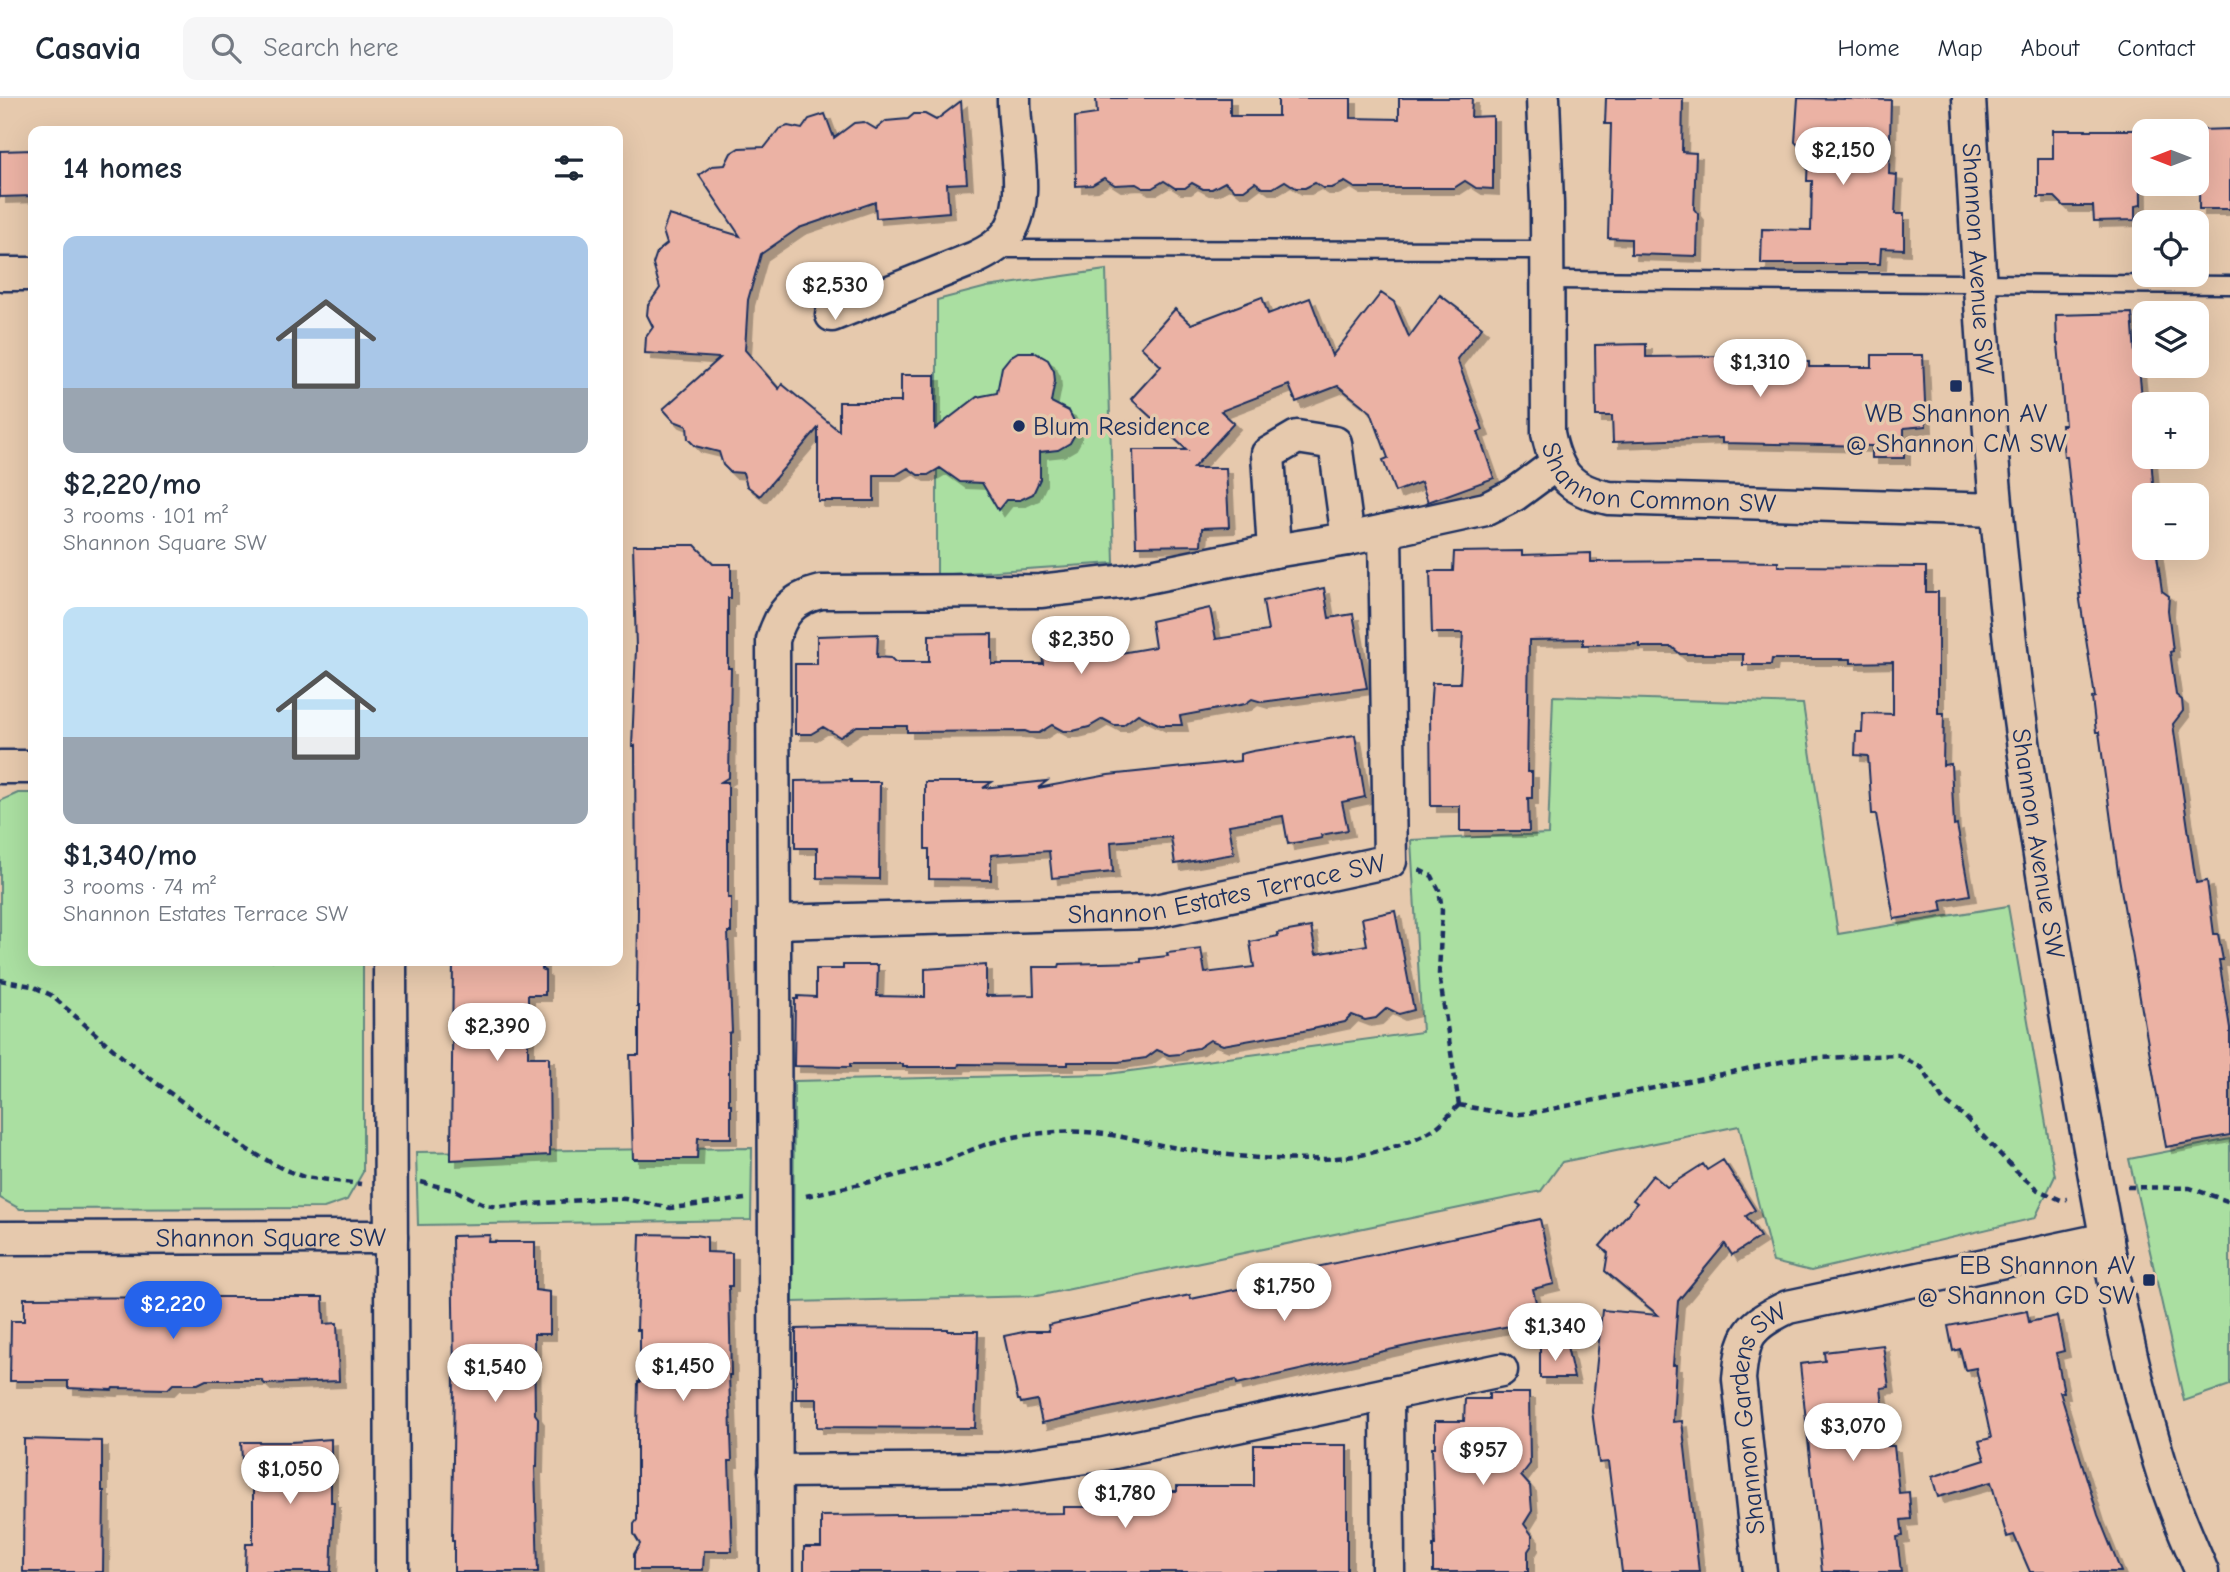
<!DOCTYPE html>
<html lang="en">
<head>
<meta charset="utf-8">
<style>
  body { margin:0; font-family:"Comic Neue",sans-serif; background:#f6f6f7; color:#1f2937; height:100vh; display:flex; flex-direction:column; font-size:26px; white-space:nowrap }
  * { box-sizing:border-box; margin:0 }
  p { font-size:23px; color:#747a83 }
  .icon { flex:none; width:38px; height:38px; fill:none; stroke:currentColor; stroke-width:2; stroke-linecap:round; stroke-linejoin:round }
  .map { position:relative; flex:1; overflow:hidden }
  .drawer { position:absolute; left:28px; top:28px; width:595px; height:840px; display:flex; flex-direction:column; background:#fff; border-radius:14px; box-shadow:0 7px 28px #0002 }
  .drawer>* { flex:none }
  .needle { width:46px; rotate:270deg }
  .fabs { position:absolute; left:2132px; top:21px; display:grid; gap:14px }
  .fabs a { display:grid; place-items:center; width:77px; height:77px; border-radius:14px; background:#fff; box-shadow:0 7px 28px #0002; font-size:35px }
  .price { position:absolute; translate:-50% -60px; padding:0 16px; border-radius:24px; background:#fff; color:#222; font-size:23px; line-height:46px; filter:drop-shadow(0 2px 4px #0008) }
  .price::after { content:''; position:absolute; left:50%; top:42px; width:21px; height:16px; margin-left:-10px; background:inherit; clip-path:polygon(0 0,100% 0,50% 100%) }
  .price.on { background:#2563eb; color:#fff }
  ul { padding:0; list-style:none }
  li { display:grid; align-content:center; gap:14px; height:371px; padding:0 35px }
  li span { display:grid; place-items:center; height:217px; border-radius:14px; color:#555 }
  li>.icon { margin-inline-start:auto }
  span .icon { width:126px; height:126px; fill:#fffc; stroke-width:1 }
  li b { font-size:30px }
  h2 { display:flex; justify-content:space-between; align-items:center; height:84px; padding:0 35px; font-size:30px }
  header { display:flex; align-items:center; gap:42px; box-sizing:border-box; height:98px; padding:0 35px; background:#fff; border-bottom:2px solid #e0e1e3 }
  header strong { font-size:33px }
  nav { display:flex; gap:38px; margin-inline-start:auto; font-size:24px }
  .search { width:490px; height:63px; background:#f6f6f7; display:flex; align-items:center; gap:18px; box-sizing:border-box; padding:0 24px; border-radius:14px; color:#747a83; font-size:26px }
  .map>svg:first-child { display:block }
  .green { fill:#aadfa1; stroke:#628780; stroke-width:2 }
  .building { fill:#ebb2a4; stroke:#1b2f5e; stroke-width:2; filter:url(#shadow) }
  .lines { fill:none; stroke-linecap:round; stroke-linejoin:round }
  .service-casing { stroke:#1b2f5e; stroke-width:21 }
  .minor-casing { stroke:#1b2f5e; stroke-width:37 }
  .path { stroke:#1b2f5e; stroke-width:4.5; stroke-dasharray:7 5; stroke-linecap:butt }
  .service { stroke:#e6c9ad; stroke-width:16 }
  .minor { stroke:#e6c9ad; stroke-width:32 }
  .poi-dot { fill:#1b2f5e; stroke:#e6c9ad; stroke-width:2.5 }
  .labels { text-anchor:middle; stroke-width:7; stroke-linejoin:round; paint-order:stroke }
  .street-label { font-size:26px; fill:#1b2f5e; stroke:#e6c9ad }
  .poi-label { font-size:26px; fill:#1b2f5e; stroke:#e6c9ad }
</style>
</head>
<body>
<header>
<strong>Casavia</strong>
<div class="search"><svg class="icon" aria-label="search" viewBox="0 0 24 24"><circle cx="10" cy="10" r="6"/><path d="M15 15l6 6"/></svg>Search here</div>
<nav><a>Home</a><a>Map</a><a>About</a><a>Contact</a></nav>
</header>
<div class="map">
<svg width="2230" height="1474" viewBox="0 0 2230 1474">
  <defs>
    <filter id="shadow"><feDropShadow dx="6" dy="6" stdDeviation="0" flood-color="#0004"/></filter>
  </defs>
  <rect width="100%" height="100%" fill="#e6c9ad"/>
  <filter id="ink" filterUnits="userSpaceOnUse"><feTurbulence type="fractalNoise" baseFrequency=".0143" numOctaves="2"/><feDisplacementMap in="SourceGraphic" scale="14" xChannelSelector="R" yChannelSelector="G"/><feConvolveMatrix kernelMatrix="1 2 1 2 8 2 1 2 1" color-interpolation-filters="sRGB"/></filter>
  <g filter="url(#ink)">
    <path class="green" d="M1106 172 1114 465 937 477V202L987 189Z
      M1553 598 1803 606 1838 836 2008 808 2055 1078 2035 1120 1811 1173 1773 1164 1739 1028 1562 1064 1541 1093 1037 1198 793 1204 794 983 1108 976 1422 934 1411 742 1548 736Z
      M18 695H33V863H363V1074L347 1102 324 1110 20 1111 0 1100V703Z
      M2230 1041V1287L2184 1303 2129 1061Z
      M752 1050 751 1122 418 1127 416 1054Z"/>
    <path class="building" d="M1096 0H1230V18H1278V0H1351V20L1399 21V0H1472L1471 19 1493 18V91L1476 90 1465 83 1454 90H1355L1345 84 1332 90H1323L1315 85 1305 90H1296L1285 83 1273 90H1263L1255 84 1244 92H1235L1225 84 1212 91H1203L1192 85 1185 90H1175L1164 83 1152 90H1143L1136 86 1115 87 1104 80 1092 87 1076 88 1075 19 1097 16Z
      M1606 0H1683L1682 54 1696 55 1694 111 1698 116 1697 158 1631 156V141L1608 140 1611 26H1605Z
      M1798 0 1891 2 1889 76 1897 77 1895 116H1904V151L1881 150 1880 166H1761L1762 131 1811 132 1812 83H1807L1808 58 1795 44Z
      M961 3 967 85 947 86 949 114 876 120 875 104 799 130 761 156 748 202 745 252 779 291 782 286 839 333V304H901V277H935V331L977 299 997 295 1002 269 1010 259 1018 254H1034L1048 262 1054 273 1055 283 1051 304 1069 313 1075 325V336L1070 345 1058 352 1040 354V381L1033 396 1020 402H1006L998 412 982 385 960 384 940 370 928 377H918L908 370 896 377H874V403H818V330L760 398 747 388 743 375 730 374 723 367 719 354 695 348 688 341 687 328 674 323 663 311 720 260 645 255 646 239 653 229 647 217 648 207 660 190 653 166 657 154 667 146 663 133 669 117 740 138 699 77 712 68 725 67 731 55 739 50 765 49 779 31 788 28 802 31 809 21 825 16 834 40 854 25 864 24 876 31 886 23 908 21 914 16H925L936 22Z
      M2230 31V111H2199L2200 32Z
      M2053 32H2140L2141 107 2135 108V122L2094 123 2093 108H2064L2055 99H2038V61H2053Z
      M33 52V98L0 99V53Z
      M1381 195 1394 204 1409 239 1440 197 1482 229 1457 261 1483 332 1478 334 1494 380 1428 404 1421 384 1395 394 1383 362 1388 360 1371 314 1338 288 1296 304 1289 287 1221 313 1234 325 1193 370H1226L1229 429 1202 430 1201 447 1136 448 1133 352H1187L1131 301 1161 268 1141 249 1175 211 1191 226 1262 199 1268 216 1310 200 1332 258Z
      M2132 215 2136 271 2139 270 2144 320V359H2151L2154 397H2144V450H2156L2162 493 2169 498 2168 512 2173 553 2170 554 2176 597 2182 602 2183 613 2173 626 2180 675 2196 785 2207 783 2214 836H2218L2223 862H2219L2230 930V1037L2166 1049 2118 774 2099 634H2096L2092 600 2095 599 2079 496H2081L2067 359H2064L2061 327H2065L2058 246H2057L2056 217Z
      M1646 246V259L1725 258V254H1754V256L1788 257 1787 264H1809V269H1872V257H1923L1926 328 1904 330V360H1872V348L1722 345V340L1613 344 1612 318H1596L1595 247Z
      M633 447H695L713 466H731V500H728V570H731L729 679 721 684H728V800H731V834H728L732 934 729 935V1006H731V1040H698L697 1061H633L630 957H639V908H637L638 808H636L635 648 632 649 636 550Z
      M1522 453V457L1591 455V464L1705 463 1778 464V468L1926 469V494H1938V615H1944L1943 667 1951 666 1954 728 1957 727 1970 797 1941 802 1943 813 1894 821 1876 716H1872L1868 658 1855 657 1856 634H1862L1863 615 1893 616V564L1851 565V561H1772L1771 567H1743V556H1680L1672 549H1640V546L1583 547V541L1529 542 1527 674H1532V700H1528L1529 733H1460V708H1431L1430 614 1432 585H1460L1463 535H1432L1430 473H1453L1454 454Z
      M1324 490 1329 520 1353 516 1367 590 1262 604 1252 601 1245 606 1180 618 1182 627H1160L1138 616 1123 627H1114L1103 621 1089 629 1073 633H1063L1052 627 1039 635H1030L1025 633 907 634V628H857L840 639 823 629 811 636H795V566H817V538L878 536 877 559 891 560 895 564H929V537L992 536V566H1043L1041 536 1102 531 1104 558 1155 549 1151 523 1210 510 1216 541 1268 533 1263 503Z
      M1355 637 1365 699 1342 704 1348 732 1321 737 1322 740 1288 746 1283 718 1229 727 1234 756 1175 766 1171 739 1111 744 1113 774 1052 780 1049 753 991 757V782L929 781V751H925V684H992L983 690 1047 683 1038 690 1108 677 1240 663V656L1253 653Z
      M851 682V684H880L879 781 817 780V750H795V683Z
      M1395 813 1414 912 1399 916 1387 910 1376 920 1365 922 1352 917 1345 924 1303 933 1223 947 1210 942 1198 950 1186 952 1180 956 1169 957 1157 952 1146 960 1118 964H1068V967L959 966 958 969H903V966H850V969L794 968 795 901H798V898L816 899V871H843V867H878L877 898 925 899V871L986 867V898L1034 897 1033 869H1059L1060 866 1141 864V861L1168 858 1167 855 1201 851 1205 875 1254 869 1250 844 1278 838 1277 835 1311 829 1316 856 1367 847 1362 820Z
      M453 863H542V871L545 873V897H528V959H549L550 1057 451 1062Z
      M1723 1062 1755 1112 1746 1118 1760 1139 1732 1157 1725 1146 1678 1203 1673 1267H1676L1673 1324 1682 1323 1699 1474H1622L1608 1364 1599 1365 1592 1313 1602 1212 1658 1217 1605 1173 1608 1155 1600 1148 1637 1105 1633 1102 1653 1077 1667 1089 1703 1066 1707 1072Z
      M1540 1121 1554 1186 1533 1191 1540 1222 1411 1247 1237 1286 1236 1282 1042 1325 1037 1302 1021 1305 1020 1302H1018L1004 1238 1028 1233H1049L1048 1227 1190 1197 1191 1201 1243 1190 1242 1185Z
      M640 1136 695 1137 707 1139V1154L732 1155V1188H729L731 1277H729L732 1363H729L732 1453H704L703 1472H634V1456L640 1446 634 1436V1426L637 1422V1336L638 1284H640V1232H637Z
      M490 1137 489 1144H535V1192L550 1194V1236H534L535 1316 538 1320 537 1369H535L538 1474H454V1443H452L454 1276 452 1138Z
      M213 1199H323L324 1226 337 1225 339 1283 265 1286 261 1282H206L198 1286H173L168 1291 113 1290 112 1292 68 1290V1283H10L11 1223H24V1200Z
      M2027 1213 2029 1224 2057 1218 2064 1253 2056 1255 2064 1294H2060L2098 1417 2121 1474H2030L2014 1437 2007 1439 1991 1384 1938 1399 1932 1379 1985 1362 1979 1343 1991 1340 1976 1270 1965 1272 1960 1251 1953 1253 1948 1228Z
      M828 1230 948 1231V1233H978L975 1330 817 1329V1301H796V1231Z
      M1883 1247 1889 1289 1881 1290 1887 1348H1894L1899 1395 1909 1394 1911 1421 1901 1422 1903 1438 1897 1439 1901 1474H1822L1800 1266 1825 1263 1824 1254Z
      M1540 1248H1567L1574 1280H1540Z
      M1489 1295H1529L1530 1366 1521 1378 1530 1388 1532 1413 1524 1426 1532 1437V1447L1528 1453V1474H1433V1447H1435L1432 1349H1435V1323H1464L1465 1301H1489Z
      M24 1341 102 1343V1393H104L103 1474H23Z
      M331 1341V1404H334L331 1474H245L246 1446H253V1386H247V1367L242 1362 241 1344H292Z
      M1254 1347H1347V1474H804V1449H821V1418L1063 1415V1409H1089V1405H1151V1393H1177V1388H1254Z"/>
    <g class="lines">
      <defs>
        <path id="service" d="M995 151 1548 152
          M1548 182 2230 187"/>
        <g id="minor">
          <path id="s1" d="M1543 0 1547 106 1548 335C1556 374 1568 392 1609 400L1997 412"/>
          <path id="s2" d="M1969 0C1980 198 1991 396 2016 593 2034 727 2056 861 2080 994 2102 1117 2122 1242 2159 1362 2170 1400 2186 1437 2202 1474"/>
          <path d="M0 176H33"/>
          <path d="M832 217 975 160C987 154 997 149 1006 138 1033 106 1013 40 1014 0"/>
          <path d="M1274 453 1268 356 1297 339 1335 345 1348 441"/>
          <path d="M0 669H33"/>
          <path id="s3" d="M774 824 1151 814 1390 763 1385 433"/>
          <path d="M390 863 392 1474"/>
          <path id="s4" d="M0 1140 391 1139"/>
          <path d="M1387 1296 1388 1474"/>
          <path d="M775 1373 1001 1371 1100 1357 1501 1272"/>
          <path d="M776 1474 773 542C781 514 792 501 821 494L1040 493 1127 483 1274 453 1348 441 1486 411 1514 397 1556 366"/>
          <path id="s5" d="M1760 1474 1739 1281C1743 1237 1748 1228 1788 1209L2107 1141"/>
        </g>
      </defs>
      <use href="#service" class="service-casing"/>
      <use href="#minor" class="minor-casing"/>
      <path class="path" d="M1419 772 1432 778 1439 792 1442 812 1439 876 1459 1007
        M0 882 32 888 51 897 129 965 248 1052 283 1071 304 1079 361 1086
        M1459 1007 1512 1017 1537 1014 1795 961 1898 957 1922 970 1943 1002 1965 1019 2016 1073 2038 1092 2061 1102 2067 1101
        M421 1084 457 1093 485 1107 500 1109 604 1100 625 1101 671 1110 745 1101
        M2127 1089 2190 1090 2230 1104
        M806 1098C851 1088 896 1079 940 1065 958 1058 976 1049 994 1044 1011 1039 1029 1036 1046 1035 1097 1029 1129 1042 1177 1050 1258 1062 1357 1075 1432 1032 1442 1027 1450 1015 1459 1007"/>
      <use href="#service" class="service"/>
      <use href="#minor" class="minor"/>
    </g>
  </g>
  <g class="poi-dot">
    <rect x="1949" y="281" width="14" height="14" rx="3.5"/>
    <circle cx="1019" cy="328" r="7"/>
    <rect x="2142" y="1175" width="14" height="14" rx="3.5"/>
  </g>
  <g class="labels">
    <g class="street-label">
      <text dy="9" stroke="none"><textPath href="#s2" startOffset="161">Shannon Avenue SW</textPath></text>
      <text dy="9" stroke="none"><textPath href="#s1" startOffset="472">Shannon Common SW</textPath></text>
      <text dy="9" stroke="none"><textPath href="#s2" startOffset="749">Shannon Avenue SW</textPath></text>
      <text dy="9" stroke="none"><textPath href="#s3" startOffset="455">Shannon Estates Terrace SW</textPath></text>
      <text dy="9" stroke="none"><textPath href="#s4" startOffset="271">Shannon Square SW</textPath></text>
      <text dy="9" stroke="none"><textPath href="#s5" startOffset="161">Shannon Gardens SW</textPath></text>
    </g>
    <g class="poi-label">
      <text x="1956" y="324">WB Shannon AV<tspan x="1956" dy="30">@ Shannon CM SW</tspan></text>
      <text x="1033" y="337" text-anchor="start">Blum Residence</text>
      <text x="2135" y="1176" text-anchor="end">EB Shannon AV<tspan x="2135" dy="30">@ Shannon GD SW</tspan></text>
    </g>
  </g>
</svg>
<div class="fabs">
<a><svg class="needle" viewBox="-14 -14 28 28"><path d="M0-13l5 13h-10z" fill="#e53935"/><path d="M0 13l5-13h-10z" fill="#747a83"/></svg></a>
<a><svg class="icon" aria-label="locate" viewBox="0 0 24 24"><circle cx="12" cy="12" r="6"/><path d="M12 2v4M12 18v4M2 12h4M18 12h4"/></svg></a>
<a><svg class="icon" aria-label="layers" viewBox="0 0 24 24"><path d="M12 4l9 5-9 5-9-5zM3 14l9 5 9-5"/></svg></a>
<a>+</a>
<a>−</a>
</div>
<b class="price" style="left:1843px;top:89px">$2,150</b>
<b class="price" style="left:835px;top:224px">$2,530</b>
<b class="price" style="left:1760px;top:301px">$1,310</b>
<b class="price" style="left:1081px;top:578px">$2,350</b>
<b class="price" style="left:497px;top:965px">$2,390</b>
<b class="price" style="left:1284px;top:1225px">$1,750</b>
<b class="price on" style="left:173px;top:1243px">$2,220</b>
<b class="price" style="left:1555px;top:1265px">$1,340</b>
<b class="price" style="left:683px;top:1305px">$1,450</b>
<b class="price" style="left:495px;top:1306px">$1,540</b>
<b class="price" style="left:1853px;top:1365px">$3,070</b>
<b class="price" style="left:1483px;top:1389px">$957</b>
<b class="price" style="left:290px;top:1408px">$1,050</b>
<b class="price" style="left:1125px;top:1432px">$1,780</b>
<section class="drawer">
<h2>14 homes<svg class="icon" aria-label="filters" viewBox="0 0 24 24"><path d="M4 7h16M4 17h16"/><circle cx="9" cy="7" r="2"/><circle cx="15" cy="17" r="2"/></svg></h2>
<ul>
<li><span style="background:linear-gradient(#a9c7e8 70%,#9aa5b1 0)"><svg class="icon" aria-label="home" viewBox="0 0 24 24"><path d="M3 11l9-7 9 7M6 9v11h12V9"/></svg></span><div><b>$2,220/mo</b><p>3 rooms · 101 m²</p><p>Shannon Square SW</p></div></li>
<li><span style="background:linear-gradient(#bfe0f5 60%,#9aa5b1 0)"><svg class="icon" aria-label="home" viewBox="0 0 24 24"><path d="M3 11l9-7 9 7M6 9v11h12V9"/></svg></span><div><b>$1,340/mo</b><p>3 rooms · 74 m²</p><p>Shannon Estates Terrace SW</p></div></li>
</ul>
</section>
</div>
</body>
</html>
